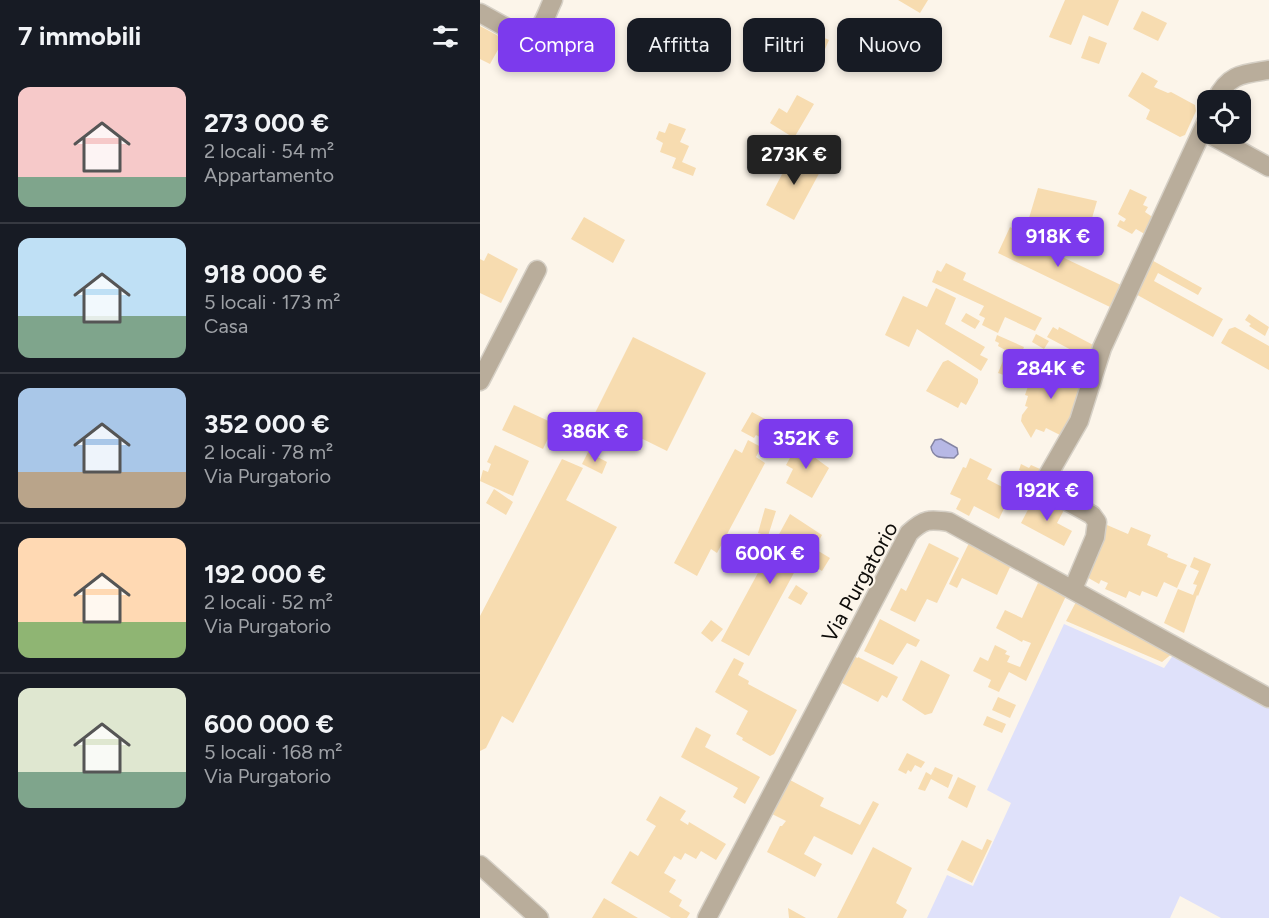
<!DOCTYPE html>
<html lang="it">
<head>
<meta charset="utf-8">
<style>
  body { margin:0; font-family:Figtree,sans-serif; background:#20242c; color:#f1f3f6; height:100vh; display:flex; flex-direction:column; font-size:22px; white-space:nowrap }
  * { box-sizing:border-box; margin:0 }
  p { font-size:20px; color:#9ea1a6 }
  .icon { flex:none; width:33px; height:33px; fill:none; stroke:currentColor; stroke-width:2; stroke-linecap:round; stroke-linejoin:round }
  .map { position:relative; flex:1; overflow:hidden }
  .drawer { display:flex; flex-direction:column; background:#171b24; width:480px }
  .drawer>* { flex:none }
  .hud { position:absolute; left:18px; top:18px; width:570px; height:54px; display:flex; gap:12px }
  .fabs { position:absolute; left:717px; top:90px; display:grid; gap:12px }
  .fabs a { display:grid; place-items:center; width:54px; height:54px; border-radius:12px; background:#171b24; box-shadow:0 3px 9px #0003; font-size:30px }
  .price { position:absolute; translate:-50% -51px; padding:0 14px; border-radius:6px; background:#7c3aed; color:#fff; font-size:20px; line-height:39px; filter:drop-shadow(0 2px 3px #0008) }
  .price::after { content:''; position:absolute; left:50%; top:36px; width:18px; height:14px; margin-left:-9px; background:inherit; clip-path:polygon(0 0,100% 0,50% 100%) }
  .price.current { background:#222; color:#fff }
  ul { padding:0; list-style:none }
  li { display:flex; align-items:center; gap:18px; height:150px; padding:0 18px }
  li+li { border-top:2px solid #363941 }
  li span { display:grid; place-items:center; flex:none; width:168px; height:120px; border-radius:12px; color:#555 }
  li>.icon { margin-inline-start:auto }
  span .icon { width:72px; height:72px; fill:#fffc; stroke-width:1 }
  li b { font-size:26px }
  h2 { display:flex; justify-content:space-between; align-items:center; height:72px; padding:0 18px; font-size:26px }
  .pill { padding:0 21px; border-radius:12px; background:#171b24; box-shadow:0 3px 9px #0003; font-size:21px; line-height:54px }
  .pill.current { background:#7c3aed; color:#fff }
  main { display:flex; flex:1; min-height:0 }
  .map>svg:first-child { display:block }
  .green { fill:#dfe1fa }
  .water { fill:#b7b8e5; stroke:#8484a3; stroke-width:1.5 }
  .building { fill:#f7dcb0 }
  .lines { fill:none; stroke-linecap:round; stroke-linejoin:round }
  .minor-casing { stroke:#d6d0c6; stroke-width:21 }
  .minor { stroke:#b9ad9b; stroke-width:18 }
  .labels { text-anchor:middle; stroke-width:4.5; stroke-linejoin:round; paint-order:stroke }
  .street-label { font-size:21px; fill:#0d0b08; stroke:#fcf5ea }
</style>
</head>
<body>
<main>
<section class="drawer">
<h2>7 immobili<svg class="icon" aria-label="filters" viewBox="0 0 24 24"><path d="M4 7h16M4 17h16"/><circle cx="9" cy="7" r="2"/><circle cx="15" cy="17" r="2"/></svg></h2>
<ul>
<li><span style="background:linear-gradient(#f6c9c9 75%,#7fa58c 0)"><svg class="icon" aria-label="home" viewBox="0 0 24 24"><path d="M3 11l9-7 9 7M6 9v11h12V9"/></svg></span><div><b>273 000 €</b><p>2 locali · 54 m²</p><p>Appartamento</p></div></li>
<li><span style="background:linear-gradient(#bfe0f5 65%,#7fa58c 0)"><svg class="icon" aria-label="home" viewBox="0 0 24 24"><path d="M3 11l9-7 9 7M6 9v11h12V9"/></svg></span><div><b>918 000 €</b><p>5 locali · 173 m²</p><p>Casa</p></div></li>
<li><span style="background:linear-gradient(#a9c7e8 70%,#b9a48a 0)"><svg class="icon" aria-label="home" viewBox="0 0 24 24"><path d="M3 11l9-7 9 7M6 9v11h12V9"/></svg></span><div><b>352 000 €</b><p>2 locali · 78 m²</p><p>Via Purgatorio</p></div></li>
<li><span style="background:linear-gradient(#ffd9b3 70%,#8fb573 0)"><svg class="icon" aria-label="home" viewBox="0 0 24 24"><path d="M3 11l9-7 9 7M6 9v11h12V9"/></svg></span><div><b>192 000 €</b><p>2 locali · 52 m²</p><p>Via Purgatorio</p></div></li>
<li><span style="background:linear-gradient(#dfe7d0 70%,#7fa58c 0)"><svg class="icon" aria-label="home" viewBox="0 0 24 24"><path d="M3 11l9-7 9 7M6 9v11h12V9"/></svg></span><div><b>600 000 €</b><p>5 locali · 168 m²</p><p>Via Purgatorio</p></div></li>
</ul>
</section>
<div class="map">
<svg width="789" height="918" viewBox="0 0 789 918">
  <rect width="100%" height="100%" fill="#fcf5ea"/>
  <path class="green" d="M584 624 684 668 694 654 789 707V918H741L700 896 690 918H447L467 875 493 886 531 803 507 790Z"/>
  <path class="water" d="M461 439 477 448 478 454 474 458C464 457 453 460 451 447L455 440Z"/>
  <path class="building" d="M418 0H448L440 13Z
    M585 0H639L628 26 603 15 591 45 569 37Z
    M662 11 687 23 678 41 653 29Z
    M0 26 24 39 10 64 0 59Z
    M331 32 349 40 338 65 321 58Z
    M609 36 627 43 619 64 601 58Z
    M662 72 678 81 674 87 688 93 691 92 715 105 716 111 705 135 700 137 666 119 670 110 648 96Z
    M317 95 334 104 314 138 290 123 299 108 307 113Z
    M189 123 206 129 200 142 209 146 202 162 216 168 213 176 192 168 196 158 180 152 183 143 176 139 179 131 185 133Z
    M313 153 342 168 314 220 286 205Z
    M558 188 617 201 610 225 568 221 565 233 546 228Z
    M650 189 667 197 663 205 668 207 665 212 677 220 668 236 656 229 652 234 637 226 640 220 644 222 646 219 638 214Z
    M104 217 145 240 133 263 91 239Z
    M530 227 560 243 559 246 641 285 630 307 518 253Z
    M8 253 38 269 21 303 0 293V259L4 261Z
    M668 258 722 288 718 295 678 273 674 281 743 319 733 337 652 292Z
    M466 263 486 273 483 280 562 318 555 331 525 317 518 333 502 325 505 318 499 315 504 306 452 282 457 270 461 272Z
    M456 288 476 298 465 324 505 347 500 355 508 359 501 371 437 329 429 347 405 335 423 296 447 307Z
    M486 313 500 321 495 329 481 321Z
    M769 314 789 327 785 336 769 326 771 324 765 320Z
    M573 327 578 330 579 327 617 347 610 360 567 337Z
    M755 327 789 346V370L741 343 749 329Z
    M556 334 569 341 564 349 552 342Z
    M517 335 544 347 532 378 518 373 527 351 518 346 519 343 515 341Z
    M153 337 226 373 187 451 114 415Z
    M564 359 594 370 590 380 602 385 593 413 582 436 566 428 564 432 556 429 551 438 541 421 542 415 548 407 545 406 548 396 545 395 549 383 553 385Z
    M468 360 498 379V383L486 405 481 402 478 408 446 391 463 362Z
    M34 405 75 424 63 449 22 430Z
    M272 412 313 434 305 450 276 435 274 438 261 431Z
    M268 440 281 447 276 457 285 463 237 553 231 549 217 576 194 563 255 449 262 453Z
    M319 442 337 452 334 457 349 468 332 498 306 483 313 469 306 465Z
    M15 445 49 461 33 496 0 481 3 470 8 472 11 464 7 462Z
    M108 452 127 462 122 474 102 464Z
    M490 458 512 469 507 479 532 492 519 519 494 506 489 516 476 509 481 499 470 494 483 467 486 468Z
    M82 459 103 468 86 500 137 527 33 723 22 716 6 748 0 751V616Z
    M541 464 549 468 551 465 560 469 555 478 539 470Z
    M14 489 33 502 26 515 6 503Z
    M564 500 584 510 577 523 592 531 584 546 541 523 552 502 561 506Z
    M285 508 296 511 288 536 278 533Z
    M310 514 342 535 335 548 329 545 269 656 241 641Z
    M627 525 648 534 651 527 671 535 667 545 688 554 687 557 707 565 697 588 684 582 677 597 662 591 660 596 649 591 646 598 625 589 628 583 621 580 619 584 605 576Z
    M449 543 479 558 457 603 447 599 435 622 410 610 421 588 426 591Z
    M489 543 532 563 517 595 482 578 477 588 469 584Z
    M335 549 350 558 342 571 328 562Z
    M714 557 731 564 718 596 717 595 704 633 684 623 698 589 713 595 717 585 713 584 719 571 710 567Z
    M558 583 586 596 546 681 529 672 519 692 508 687 511 680 493 671 500 657 508 661 515 645 527 651 525 654 530 656 527 662 540 667 551 643 543 640 542 642 516 628 525 610 542 618Z
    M316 585 328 593 321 605 308 598Z
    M596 602 639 623 638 626 694 652 682 662 586 621Z
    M400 619 440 640 436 647 427 643 413 665 384 651Z
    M231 620 243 629 232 642 221 633Z
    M373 656 378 658V657L418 677 407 698 402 695 398 702 360 682Z
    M254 658 264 663 258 675 269 681 268 684 317 710 294 754 290 756 262 740 263 738 256 734 268 711 235 692Z
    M441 660 470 675 452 713 445 715 422 700Z
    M518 697 536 705 530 718 512 710Z
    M507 716 526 724 522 733 503 725Z
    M216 727 231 735 225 747 280 777 265 804 253 797 258 788 201 757Z
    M427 753 445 762 441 768 435 765 431 772 428 770 426 774 418 770Z
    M455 767 473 775 468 788 451 779 445 791 438 789 446 772 451 775Z
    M478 777 496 786 487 808 468 798Z
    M310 780 344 798 340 806 380 825 393 801 399 804 372 855 334 836 324 854 342 864 335 877 287 852 300 826H302L306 821 290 813Z
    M180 796 206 811 200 820 208 825 209 822 246 844 236 860 221 851 216 859 205 853 201 860 194 856 184 873 196 880 189 892 202 900 199 906 210 913 207 918H191L131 883 150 851 158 856 176 826 166 820Z
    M507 839 512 841 492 883 467 870 482 840 502 850Z
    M393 847 432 868 416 903 427 910 423 918H357Z
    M124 898 158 918H112Z
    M308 908 326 918H309Z"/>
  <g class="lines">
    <defs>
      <path id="minor" d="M0 13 47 39C61 35 67 12 73 0
        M736 100C748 74 763 74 789 70
        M729 134 789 167
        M0 381 57 270
        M593 589 615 537 617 522 612 515 576 495 569 487 568 475 599 421 622 348 728 118
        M0 865 59 918
        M227 918 429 533C444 519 449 519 469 522L789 698"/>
    </defs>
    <use href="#minor" class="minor-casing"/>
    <use href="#minor" class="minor"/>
  </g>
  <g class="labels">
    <g class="street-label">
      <text transform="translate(380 582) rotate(-61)" y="7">Via Purgatorio</text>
    </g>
  </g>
</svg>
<div class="fabs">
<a><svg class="icon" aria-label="locate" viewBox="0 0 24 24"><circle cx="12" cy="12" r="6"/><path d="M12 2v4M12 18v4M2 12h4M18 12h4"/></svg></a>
</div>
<b class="price current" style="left:314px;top:186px">273K €</b>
<b class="price" style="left:578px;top:268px">918K €</b>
<b class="price" style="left:571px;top:400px">284K €</b>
<b class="price" style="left:115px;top:463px">386K €</b>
<b class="price" style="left:326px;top:470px">352K €</b>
<b class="price" style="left:567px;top:522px">192K €</b>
<b class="price" style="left:290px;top:585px">600K €</b>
<div class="hud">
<a class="pill current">Compra</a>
<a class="pill">Affitta</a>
<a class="pill">Filtri</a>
<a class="pill">Nuovo</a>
</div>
</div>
</main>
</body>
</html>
